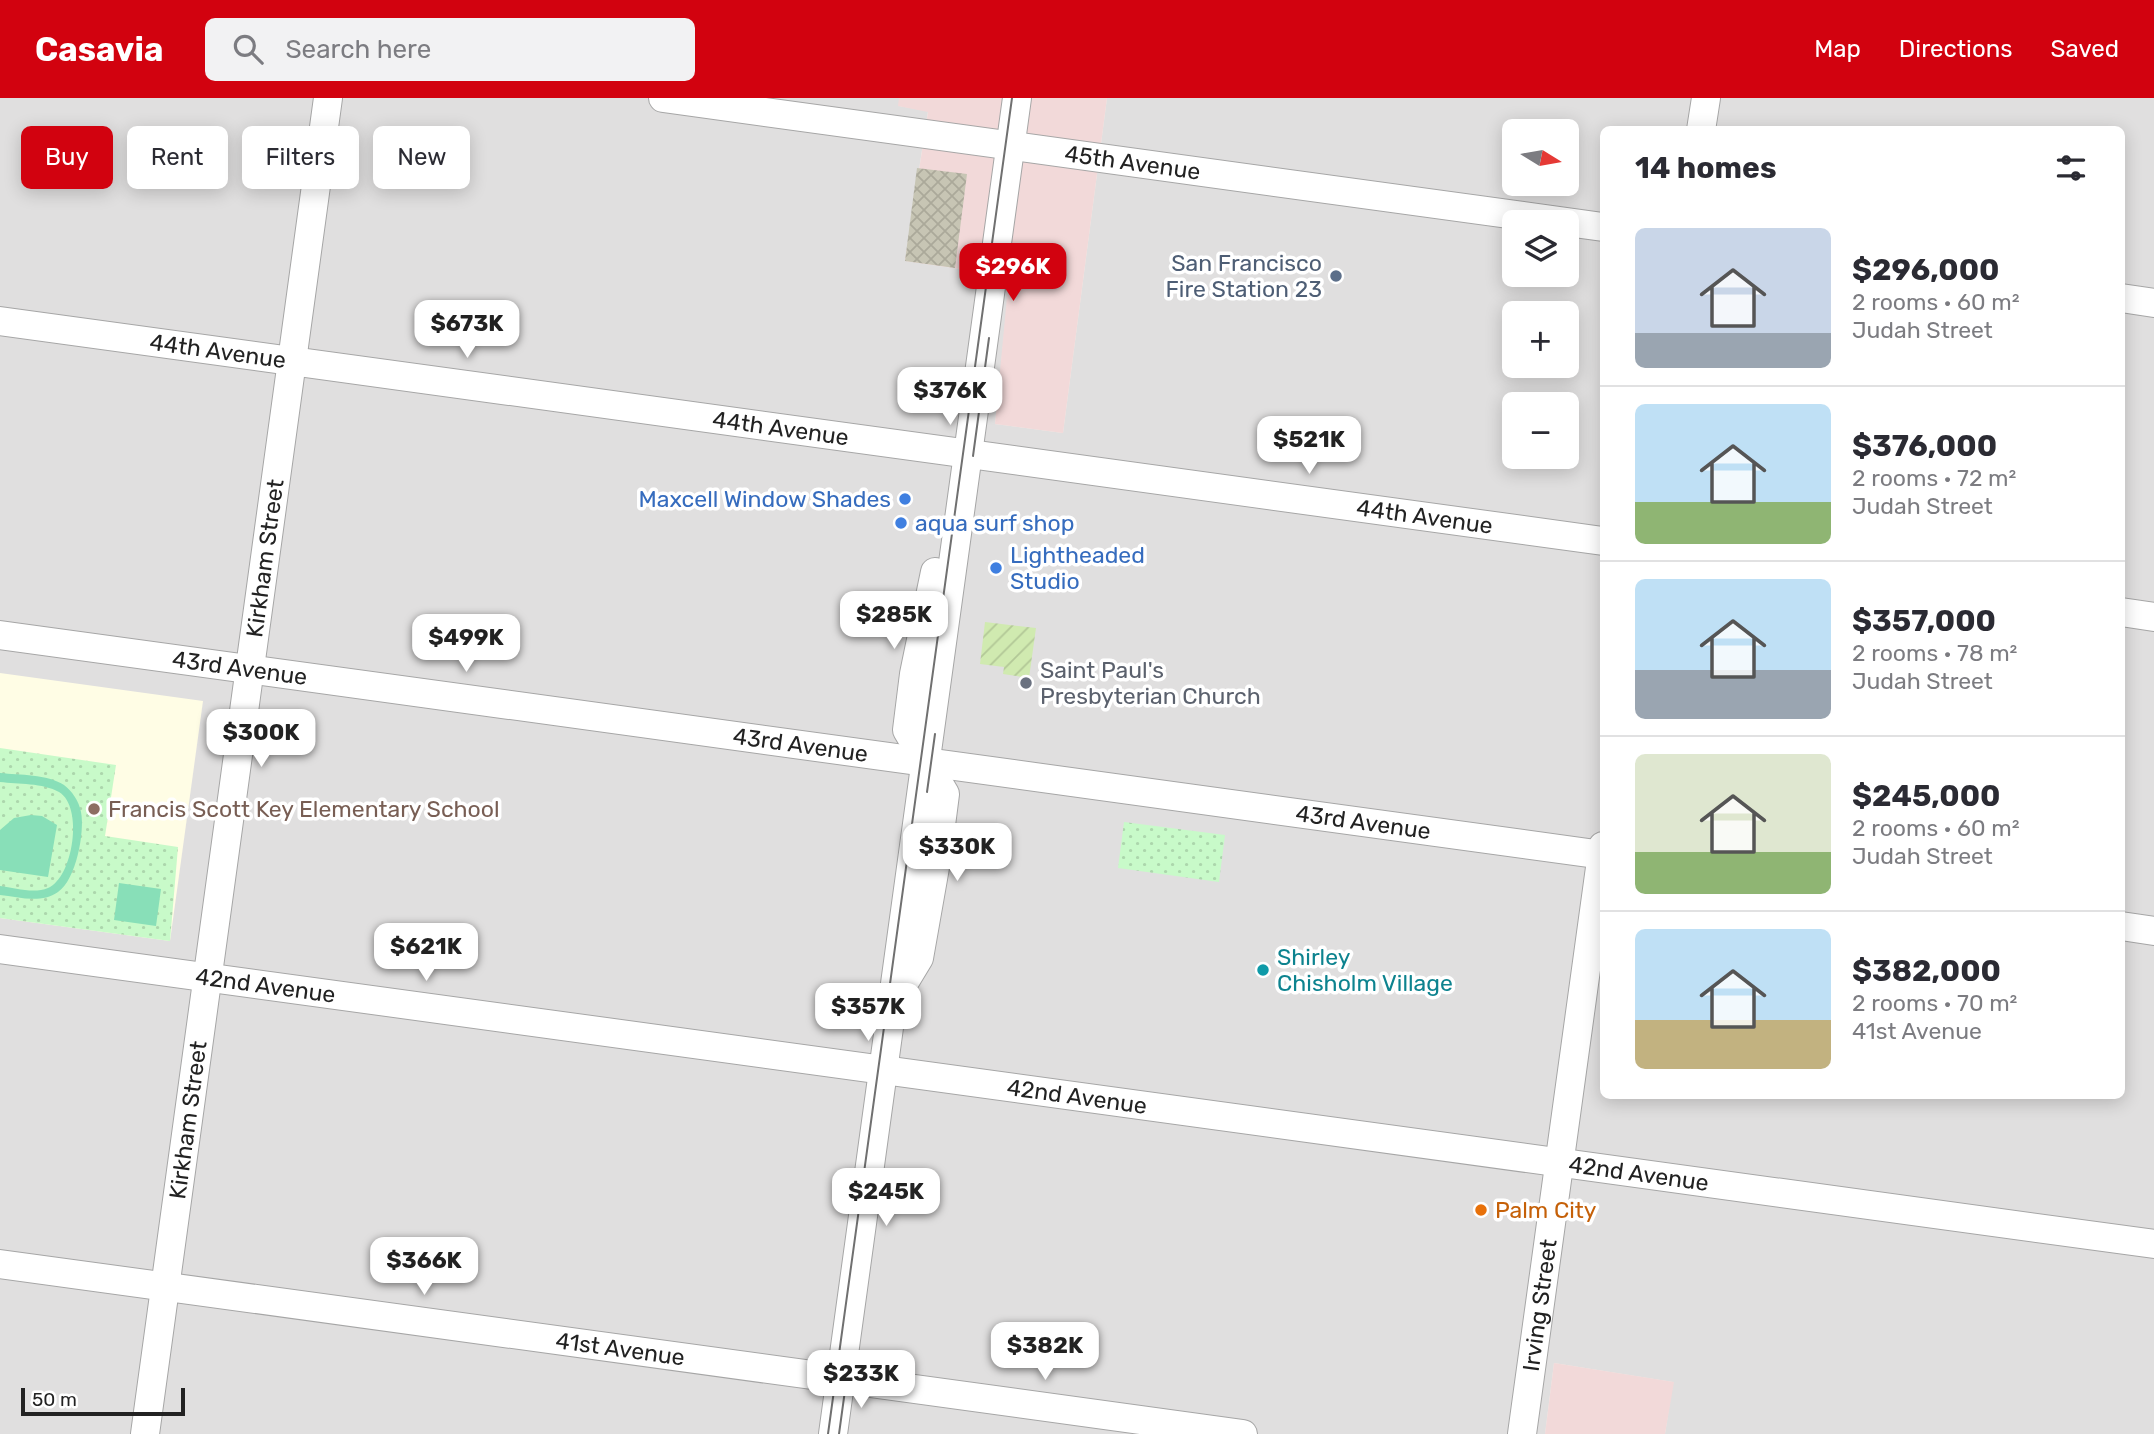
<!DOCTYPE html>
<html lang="en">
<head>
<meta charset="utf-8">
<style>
  body { margin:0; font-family:Rubik,sans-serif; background:#f2f2f3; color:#2b2b33; height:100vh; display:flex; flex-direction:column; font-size:26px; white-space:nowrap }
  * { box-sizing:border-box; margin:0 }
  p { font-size:23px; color:#7c7c81 }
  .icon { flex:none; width:38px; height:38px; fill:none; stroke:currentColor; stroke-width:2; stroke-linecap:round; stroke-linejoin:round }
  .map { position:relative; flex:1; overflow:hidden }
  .details { position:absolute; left:1600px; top:28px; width:525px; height:973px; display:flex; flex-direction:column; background:#fff; border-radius:10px; box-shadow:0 4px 18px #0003 }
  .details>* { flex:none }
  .hud { position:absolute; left:21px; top:28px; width:665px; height:63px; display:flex; gap:14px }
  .needle { width:46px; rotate:101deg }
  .tools { position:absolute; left:1502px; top:21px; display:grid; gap:14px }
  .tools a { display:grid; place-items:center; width:77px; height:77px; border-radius:10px; background:#fff; box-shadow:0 4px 18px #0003; font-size:35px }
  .scale { position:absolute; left:21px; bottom:18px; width:164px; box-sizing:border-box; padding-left:7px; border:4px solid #222; border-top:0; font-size:19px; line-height:24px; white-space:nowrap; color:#222; -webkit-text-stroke:5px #fff; paint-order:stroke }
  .price { position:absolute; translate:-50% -60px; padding:0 16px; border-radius:14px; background:#fff; color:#222; font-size:23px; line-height:46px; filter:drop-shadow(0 2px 4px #0008) }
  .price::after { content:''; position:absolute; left:50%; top:42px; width:21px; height:16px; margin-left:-10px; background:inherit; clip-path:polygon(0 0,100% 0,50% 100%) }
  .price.active { background:#d2020f; color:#fff }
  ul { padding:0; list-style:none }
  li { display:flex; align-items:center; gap:21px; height:175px; padding:0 35px }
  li+li { border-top:2px solid #e1e1e2 }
  li span { display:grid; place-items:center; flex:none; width:196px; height:140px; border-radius:10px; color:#555 }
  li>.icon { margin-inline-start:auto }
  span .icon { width:84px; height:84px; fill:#fffc; stroke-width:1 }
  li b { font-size:30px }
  h2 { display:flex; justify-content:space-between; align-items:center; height:84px; padding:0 35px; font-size:30px }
  .tag { padding:0 24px; border-radius:10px; background:#fff; box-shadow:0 4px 18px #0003; font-size:24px; line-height:63px }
  .tag.active { background:#d2020f; color:#fff }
  header { display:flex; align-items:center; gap:42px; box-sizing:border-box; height:98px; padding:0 35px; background:#d2020f; color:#fff }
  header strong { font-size:33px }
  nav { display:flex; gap:38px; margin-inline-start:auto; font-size:24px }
  .search { width:490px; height:63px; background:#f2f2f3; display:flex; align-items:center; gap:18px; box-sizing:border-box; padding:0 24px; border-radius:10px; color:#7c7c81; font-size:26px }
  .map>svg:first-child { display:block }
  .residential { fill:#e0dfdf; fill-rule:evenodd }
  .commercial { fill:#f2d9d9 }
  .education { fill:#fffde5 }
  .construction { fill:url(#construction-cross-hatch) }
  .park { fill:url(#park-dots) }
  .garden { fill:url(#garden-furrows) }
  .pitch { fill:#88dfb8 }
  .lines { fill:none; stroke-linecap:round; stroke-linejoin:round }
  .minor-casing { stroke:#a6a6a6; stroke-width:30 }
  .minor { stroke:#fff; stroke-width:28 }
  .tram { stroke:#707070; stroke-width:2 }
  .service-dot { fill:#5c6f8a; stroke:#fff; stroke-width:2.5 }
  .shop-dot { fill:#3f7fe0; stroke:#fff; stroke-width:2.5 }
  .worship-dot { fill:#6b7280; stroke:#fff; stroke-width:2.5 }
  .education-dot { fill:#8d6e63; stroke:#fff; stroke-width:2.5 }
  .culture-dot { fill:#0f9aa8; stroke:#fff; stroke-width:2.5 }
  .food-dot { fill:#e8710a; stroke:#fff; stroke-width:2.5 }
  .labels { text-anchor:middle; stroke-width:7; stroke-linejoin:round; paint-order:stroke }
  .street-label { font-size:23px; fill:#222; stroke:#fff }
  .service-label { font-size:23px; fill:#4e5e75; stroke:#fff; text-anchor:end }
  .shop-label { font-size:23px; fill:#366cbe; stroke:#fff; text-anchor:start }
  .worship-label { font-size:23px; fill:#5b616d; stroke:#fff; text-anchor:start }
  .education-label { font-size:23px; fill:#785e54; stroke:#fff; text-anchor:start }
  .culture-label { font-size:23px; fill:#0d838f; stroke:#fff; text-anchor:start }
  .food-label { font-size:23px; fill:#c56008; stroke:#fff; text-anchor:start }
</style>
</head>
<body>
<header>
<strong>Casavia</strong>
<div class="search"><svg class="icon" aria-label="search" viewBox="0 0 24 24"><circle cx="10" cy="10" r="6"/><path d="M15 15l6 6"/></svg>Search here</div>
<nav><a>Map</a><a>Directions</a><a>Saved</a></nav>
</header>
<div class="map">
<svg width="2154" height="1336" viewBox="0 0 2154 1336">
  <defs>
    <pattern id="construction-cross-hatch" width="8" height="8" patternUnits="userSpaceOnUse" patternTransform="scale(1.75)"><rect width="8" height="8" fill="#c7c5b4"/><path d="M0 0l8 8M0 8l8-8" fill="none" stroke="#aba99a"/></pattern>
    <pattern id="park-dots" width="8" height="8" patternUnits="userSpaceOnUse" patternTransform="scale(1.75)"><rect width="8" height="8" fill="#c8fac9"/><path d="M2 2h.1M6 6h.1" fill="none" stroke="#acd6ac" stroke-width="1.8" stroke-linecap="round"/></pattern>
    <pattern id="garden-furrows" width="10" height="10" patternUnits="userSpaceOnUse" patternTransform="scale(1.75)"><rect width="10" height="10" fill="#d0eab0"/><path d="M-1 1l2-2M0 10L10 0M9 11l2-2" fill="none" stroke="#b2c897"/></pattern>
  </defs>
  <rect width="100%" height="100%" fill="#f2eee9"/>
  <path class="residential" d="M0 0H899V8L928 13 905 163 1010 178 995 326 1063 335 1107 0H2154V1336H1665L1673 1284 1554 1265 1545 1336H0ZM1603 32H2121V998H1603ZM1514 33H1566V86H1514ZM1514 124H1566V177H1514ZM1514 215H1566V268H1514ZM1514 306H1566V359H1514Z"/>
  <path class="commercial" d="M899 0H1107L1063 335 995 326 1009 178 905 163 928 14 898 8Z
    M1554 1265 1674 1284 1665 1336H1545Z"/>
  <path class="education" d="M0 575 203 603 170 843 0 820Z"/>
  <path class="construction" d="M917 70 967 76 955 170 905 163Z"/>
  <path class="park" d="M0 650 116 667 105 738 178 749 170 843 0 820Z
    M1124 724 1225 737 1219 784 1118 770Z"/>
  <path class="garden" d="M985 524 1036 530 1029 580 1003 576 1004 569 980 566Z"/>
  <path class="pitch" d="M0 675C20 677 47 676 64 687 72 693 79 703 81 714 85 734 76 782 58 794 41 806 19 799 0 797V788C15 790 34 796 48 790 73 780 84 709 59 694 43 685 18 686 0 684Z
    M31 717 42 718 57 727 48 779 0 772V732L14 720Z
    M119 785 161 791 156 828 114 822Z"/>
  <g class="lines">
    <defs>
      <g id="minor">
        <path id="s1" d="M663 0 1603 129"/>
        <path d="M1701 32 1706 0"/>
        <path d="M2121 200 2154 205"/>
        <path id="s2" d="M0 223 1603 443"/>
        <path d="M2121 514 2154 519"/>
        <path id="s3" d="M0 537 1603 757"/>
        <path d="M2121 828 2154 833"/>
        <path id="s4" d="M0 851 2154 1146"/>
        <path d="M899 893 919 860 937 758 945 696 907 632 914 576 935 474"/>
        <path id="s5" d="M0 1166 1243 1336"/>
        <path id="s6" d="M145 1336 328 0"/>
        <path d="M833 1336 1017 0"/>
        <path id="s7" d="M1522 1336 1603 748"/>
      </g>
    </defs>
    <use href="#minor" class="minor-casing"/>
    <use href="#minor" class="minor"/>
    <path class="tram" d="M973 358 989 240
      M927 694 935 636
      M828 1336 1012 0
      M839 1336 850 1256"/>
  </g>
  <circle class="service-dot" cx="1336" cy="178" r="7"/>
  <g class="shop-dot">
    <circle cx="905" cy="401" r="7"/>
    <circle cx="901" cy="425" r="7"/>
    <circle cx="996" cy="470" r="7"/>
  </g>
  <circle class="worship-dot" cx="1026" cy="585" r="7"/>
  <circle class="education-dot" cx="94" cy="711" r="7"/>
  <circle class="culture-dot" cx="1263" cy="872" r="7"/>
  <circle class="food-dot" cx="1481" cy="1112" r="7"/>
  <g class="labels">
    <g class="street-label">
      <text dy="8" stroke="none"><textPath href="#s1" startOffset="474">45th Avenue</textPath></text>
      <text dy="8" stroke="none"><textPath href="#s2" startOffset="220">44th Avenue</textPath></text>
      <text dy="8" stroke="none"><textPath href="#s2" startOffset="788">44th Avenue</textPath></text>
      <text dy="8" stroke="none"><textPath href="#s2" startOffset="1438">44th Avenue</textPath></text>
      <text dy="8" stroke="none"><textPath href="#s6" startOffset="884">Kirkham Street</textPath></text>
      <text dy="8" stroke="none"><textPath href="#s3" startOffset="242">43rd Avenue</textPath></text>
      <text dy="8" stroke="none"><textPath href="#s3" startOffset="808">43rd Avenue</textPath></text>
      <text dy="8" stroke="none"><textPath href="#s3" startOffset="1376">43rd Avenue</textPath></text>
      <text dy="8" stroke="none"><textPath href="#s4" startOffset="268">42nd Avenue</textPath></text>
      <text dy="8" stroke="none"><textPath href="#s4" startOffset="1087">42nd Avenue</textPath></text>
      <text dy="8" stroke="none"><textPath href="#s6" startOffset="317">Kirkham Street</textPath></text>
      <text dy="8" stroke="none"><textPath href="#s4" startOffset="1654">42nd Avenue</textPath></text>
      <text dy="8" stroke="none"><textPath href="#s7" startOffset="130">Irving Street</textPath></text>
      <text dy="8" stroke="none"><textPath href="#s5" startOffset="626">41st Avenue</textPath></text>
    </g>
    <g class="service-label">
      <text x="1322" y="173">San Francisco<tspan x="1322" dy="26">Fire Station 23</tspan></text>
    </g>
    <g class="shop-label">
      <text x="891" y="409" text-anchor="end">Maxcell Window Shades</text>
      <text x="915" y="433">aqua surf shop</text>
      <text x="1010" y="465">Lightheaded<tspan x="1010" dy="26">Studio</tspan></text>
    </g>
    <g class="worship-label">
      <text x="1040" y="580">Saint Paul's<tspan x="1040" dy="26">Presbyterian Church</tspan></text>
    </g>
    <g class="education-label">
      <text x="108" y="719">Francis Scott Key Elementary School</text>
    </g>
    <g class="culture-label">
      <text x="1277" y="867">Shirley<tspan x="1277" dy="26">Chisholm Village</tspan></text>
    </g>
    <g class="food-label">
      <text x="1495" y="1120">Palm City</text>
    </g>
  </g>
</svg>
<div class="tools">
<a><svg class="needle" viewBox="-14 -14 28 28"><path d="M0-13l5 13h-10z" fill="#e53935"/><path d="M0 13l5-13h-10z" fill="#7c7c81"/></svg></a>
<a><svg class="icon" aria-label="layers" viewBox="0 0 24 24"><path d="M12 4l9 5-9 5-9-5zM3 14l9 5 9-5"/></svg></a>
<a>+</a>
<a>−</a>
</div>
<div class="scale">50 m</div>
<b class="price active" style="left:1013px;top:205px">$296K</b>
<b class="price" style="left:467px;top:262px">$673K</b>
<b class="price" style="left:950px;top:329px">$376K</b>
<b class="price" style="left:1309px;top:378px">$521K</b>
<b class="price" style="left:894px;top:553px">$285K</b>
<b class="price" style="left:466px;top:576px">$499K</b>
<b class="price" style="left:261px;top:671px">$300K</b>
<b class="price" style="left:957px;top:785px">$330K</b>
<b class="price" style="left:426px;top:885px">$621K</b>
<b class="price" style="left:868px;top:945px">$357K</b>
<b class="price" style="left:886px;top:1130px">$245K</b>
<b class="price" style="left:424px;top:1199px">$366K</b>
<b class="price" style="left:1045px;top:1284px">$382K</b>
<b class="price" style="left:861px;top:1312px">$233K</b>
<div class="hud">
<a class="tag active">Buy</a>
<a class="tag">Rent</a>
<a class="tag">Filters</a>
<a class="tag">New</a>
</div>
<section class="details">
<h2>14 homes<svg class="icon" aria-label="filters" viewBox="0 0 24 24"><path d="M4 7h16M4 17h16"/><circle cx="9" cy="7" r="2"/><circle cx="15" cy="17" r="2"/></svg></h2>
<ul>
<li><span style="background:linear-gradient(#c9d6e8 75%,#9aa5b1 0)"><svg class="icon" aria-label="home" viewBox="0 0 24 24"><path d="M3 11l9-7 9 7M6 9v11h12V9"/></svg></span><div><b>$296,000</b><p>2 rooms · 60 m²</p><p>Judah Street</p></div></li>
<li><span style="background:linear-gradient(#bfe0f5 70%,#8fb573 0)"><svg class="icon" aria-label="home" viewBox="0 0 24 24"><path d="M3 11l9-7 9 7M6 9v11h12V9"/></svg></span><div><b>$376,000</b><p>2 rooms · 72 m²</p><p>Judah Street</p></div></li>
<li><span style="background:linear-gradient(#bfe0f5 65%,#9aa5b1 0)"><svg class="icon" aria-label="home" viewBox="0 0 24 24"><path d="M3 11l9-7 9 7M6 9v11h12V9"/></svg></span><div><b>$357,000</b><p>2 rooms · 78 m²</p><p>Judah Street</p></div></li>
<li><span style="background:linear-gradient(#dfe7d0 70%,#8fb573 0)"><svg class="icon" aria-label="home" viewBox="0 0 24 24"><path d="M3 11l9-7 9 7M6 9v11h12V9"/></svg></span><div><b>$245,000</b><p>2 rooms · 60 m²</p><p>Judah Street</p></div></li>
<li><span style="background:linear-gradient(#bfe0f5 65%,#c2b280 0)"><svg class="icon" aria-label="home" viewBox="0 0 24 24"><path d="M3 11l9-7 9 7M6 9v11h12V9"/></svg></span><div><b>$382,000</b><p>2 rooms · 70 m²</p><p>41st Avenue</p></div></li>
</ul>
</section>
</div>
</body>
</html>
